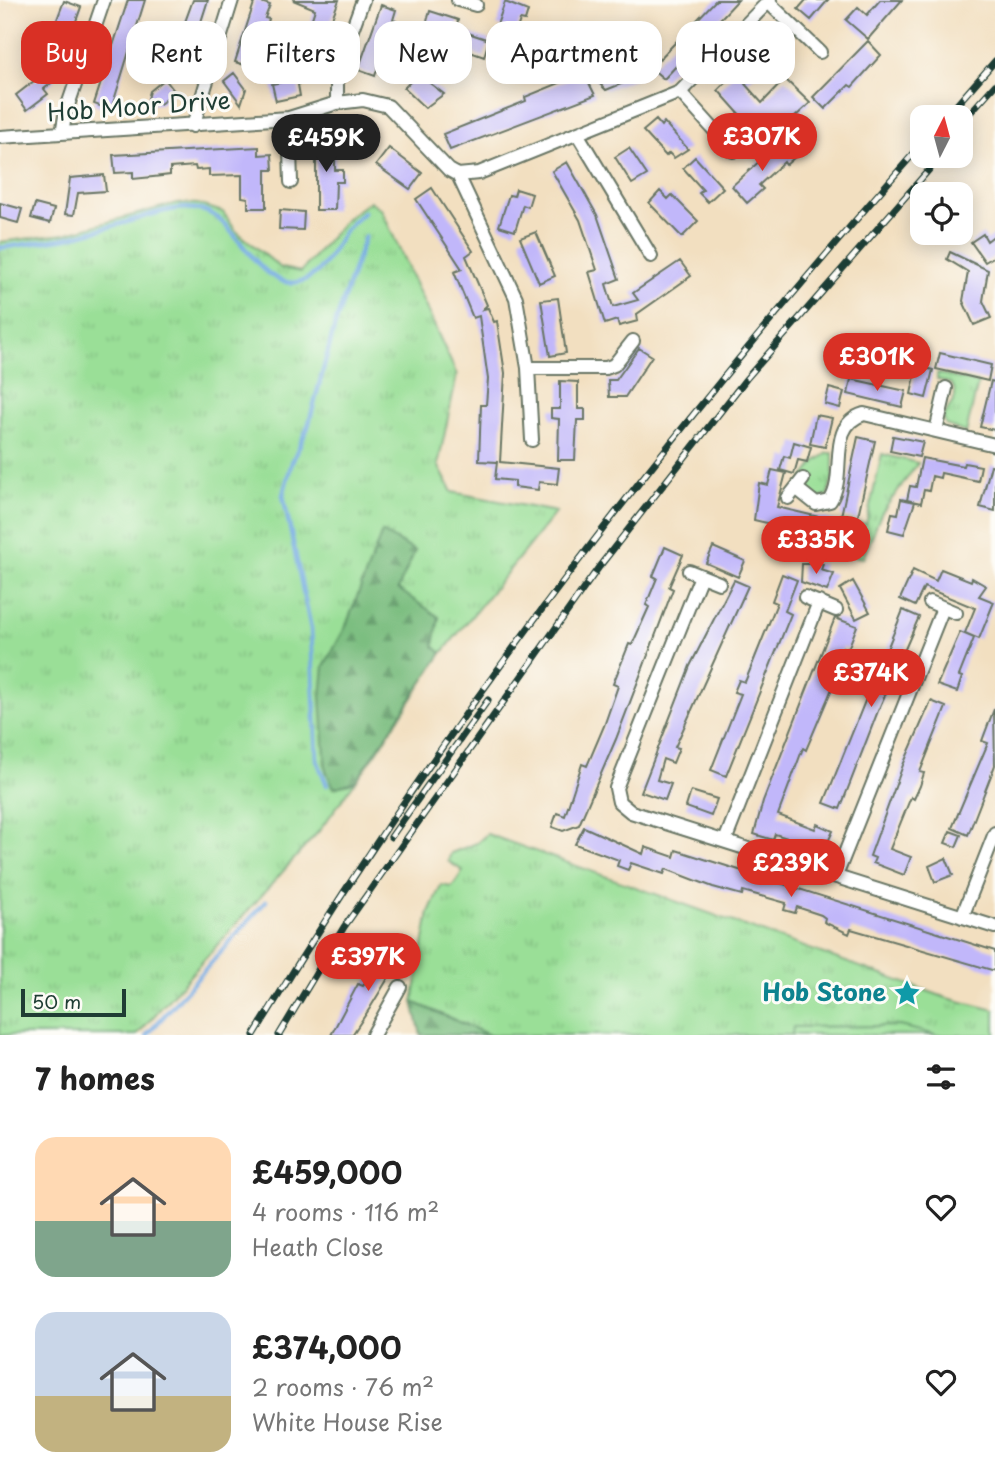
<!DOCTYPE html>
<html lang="en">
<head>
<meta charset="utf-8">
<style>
  body { margin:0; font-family:"Playpen Sans",sans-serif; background:#f6f6f6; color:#222; height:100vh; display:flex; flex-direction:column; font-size:26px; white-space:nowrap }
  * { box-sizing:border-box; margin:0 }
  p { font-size:23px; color:#767676 }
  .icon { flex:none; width:38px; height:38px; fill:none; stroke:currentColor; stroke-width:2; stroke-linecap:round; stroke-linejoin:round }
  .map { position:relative; height:1035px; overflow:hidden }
  .side { display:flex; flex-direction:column; background:#fff; flex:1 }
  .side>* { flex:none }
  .hud { position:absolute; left:21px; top:21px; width:954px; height:63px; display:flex; gap:14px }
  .needle { width:46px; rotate:6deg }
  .controls { position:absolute; left:910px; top:105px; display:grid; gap:14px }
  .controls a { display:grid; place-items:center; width:63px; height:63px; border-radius:14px; background:#fff; box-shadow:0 4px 18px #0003; font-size:35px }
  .scale { position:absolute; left:21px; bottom:18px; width:105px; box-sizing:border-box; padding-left:7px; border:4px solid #1f3d34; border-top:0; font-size:19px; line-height:24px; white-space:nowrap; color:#1f3d34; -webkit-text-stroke:5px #fdfcf7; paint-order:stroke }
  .price { position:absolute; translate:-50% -60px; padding:0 16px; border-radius:24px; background:#d93025; color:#fff; font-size:23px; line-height:46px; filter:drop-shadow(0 2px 4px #0008) }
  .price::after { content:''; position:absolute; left:50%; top:42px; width:21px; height:16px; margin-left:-10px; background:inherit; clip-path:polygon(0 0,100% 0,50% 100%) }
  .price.on { background:#222; color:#fff }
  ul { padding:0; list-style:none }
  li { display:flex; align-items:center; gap:21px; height:175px; padding:0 35px }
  li span { display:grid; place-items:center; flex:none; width:196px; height:140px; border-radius:21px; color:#555 }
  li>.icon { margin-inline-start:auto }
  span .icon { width:84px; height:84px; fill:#fffc; stroke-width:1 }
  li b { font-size:30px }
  h2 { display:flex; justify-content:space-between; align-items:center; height:84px; padding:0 35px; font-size:30px }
  .chip { padding:0 24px; border-radius:21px; background:#fff; box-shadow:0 4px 18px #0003; font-size:24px; line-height:63px }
  .chip.on { background:#d93025; color:#fff }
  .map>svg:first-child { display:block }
  .grass { fill:url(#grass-tufts); stroke:#5c8e66; stroke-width:2 }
  .forest { fill:url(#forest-firs); stroke:#4d7e5a; stroke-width:2 }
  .garden { fill:#9adf97; stroke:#5c8e66; stroke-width:2 }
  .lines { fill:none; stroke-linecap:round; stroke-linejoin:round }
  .stream { stroke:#75abe3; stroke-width:4.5 }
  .building { fill:#c1b7fa }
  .minor-casing { stroke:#697665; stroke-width:16 }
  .minor { stroke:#fff; stroke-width:12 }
  .rail-casing { stroke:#1f3d34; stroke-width:7 }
  .rail { stroke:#fdfcf7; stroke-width:4.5; stroke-dasharray:13; stroke-linecap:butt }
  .labels { text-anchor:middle; stroke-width:6; stroke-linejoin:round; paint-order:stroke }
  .street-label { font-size:24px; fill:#1f3d34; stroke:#fdfcf7 }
  .culture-label { font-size:24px; font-weight:bold; fill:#0d838f; stroke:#fdfcf7; text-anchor:end }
</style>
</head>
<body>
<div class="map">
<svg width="995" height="1035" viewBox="0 0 995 1035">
  <defs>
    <pattern id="grass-tufts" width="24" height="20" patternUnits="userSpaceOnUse" patternTransform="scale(1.75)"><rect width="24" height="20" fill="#9adf97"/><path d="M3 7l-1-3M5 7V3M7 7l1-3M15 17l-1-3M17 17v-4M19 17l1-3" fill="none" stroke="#84c083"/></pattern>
    <pattern id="forest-firs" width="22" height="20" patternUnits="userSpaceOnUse" patternTransform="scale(1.75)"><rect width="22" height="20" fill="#7bbe80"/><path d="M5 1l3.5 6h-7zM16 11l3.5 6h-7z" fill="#649c6a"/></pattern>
  </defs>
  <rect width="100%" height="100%" fill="#fdfcf7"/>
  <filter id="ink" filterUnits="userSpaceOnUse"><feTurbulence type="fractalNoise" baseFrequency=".0143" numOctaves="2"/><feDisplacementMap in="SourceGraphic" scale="14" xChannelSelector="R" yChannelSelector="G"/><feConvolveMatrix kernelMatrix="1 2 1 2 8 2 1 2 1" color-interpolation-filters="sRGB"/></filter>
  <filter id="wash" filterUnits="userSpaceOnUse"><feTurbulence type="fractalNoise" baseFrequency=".00686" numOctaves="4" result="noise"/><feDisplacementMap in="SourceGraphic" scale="28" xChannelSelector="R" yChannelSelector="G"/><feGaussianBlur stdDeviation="1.57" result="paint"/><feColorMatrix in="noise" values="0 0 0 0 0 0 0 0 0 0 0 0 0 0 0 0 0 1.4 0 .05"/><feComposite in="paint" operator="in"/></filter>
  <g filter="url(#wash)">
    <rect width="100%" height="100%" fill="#f2dfc0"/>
    <path class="grass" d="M370 201 381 209 457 375 438 465 452 492 556 512 442 653 375 755 319 831 137 1035H0V242L65 234 177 203 198 204 223 212 236 231 281 268 301 272 347 218Z
      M937 373 978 383 966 433 946 425 943 418C948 404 961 401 952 384L937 379Z
      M828 453H833V477L827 496 816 499 808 493 803 479 816 461Z
      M882 454 918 463 881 514 863 558 833 552 843 521 866 524Z
      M487 834 947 998 995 1010V1035H936L899 1026 794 1027 792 1035H489L413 1002 429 912 441 885 452 887 463 871 448 861 451 853 477 843Z"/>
    <path class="forest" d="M382 532 415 551 398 589 439 617 434 646 442 653 356 781 334 788 326 771 321 697 324 666 345 628Z
      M413 1002 489 1035H421Z"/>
    <path class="garden" d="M899 1026 936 1035H792L793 1027Z"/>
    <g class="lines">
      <path class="stream" d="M116 225C144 218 176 202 205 211 238 221 262 298 305 280 326 270 333 248 345 231 350 224 358 218 364 212
        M0 248 67 238 113 226
        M327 785 317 760 311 629 283 495 292 462 308 427 335 325 365 236
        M147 1035 266 901"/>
    </g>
    <g id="blocks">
      <path class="building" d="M128 0H145L111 110 94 104Z
        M193 0H208L185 72 169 66Z
        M255 0 270 5 265 18 269 19 254 68 235 62Z
        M293 0H339L316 60 300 55 315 9Z
        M716 0H738L664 79 651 68Z
        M806 0H828L811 20 798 9Z
        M880 0H902L868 39 846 20 858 7 867 15Z
        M64 1 81 7 55 80 44 89 48 94 27 110 16 95 48 70 39 67Z
        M505 2 528 11 525 21 520 20 516 32 497 25Z
        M381 5 396 10 393 20 396 21 385 58 381 57 375 76 358 70Z
        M430 11 458 20 456 29 489 40 484 57 423 35Z
        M773 35 784 47 745 84 762 103 785 79 810 103 766 144 718 90Z
        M868 41 881 55 852 87 849 85 825 109 813 97Z
        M634 58 641 76 606 90 592 76Z
        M234 73 246 89 241 104 224 81Z
        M584 73 595 95 450 150 443 134 526 101 525 97Z
        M418 74 444 94 425 108 404 88Z
        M165 79 175 92 160 104H152L148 99 150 91Z
        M297 79 300 96 276 101 272 84Z
        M656 120 661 126 664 122 688 149 674 158 669 153 666 156 643 131Z
        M335 137V170H343V182H336L335 210H316V138Z
        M259 147V155L272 154 273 170H266V208H248V198L242 197V175L209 176V169L196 170 195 166 170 168V175L153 177 133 179V172L115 173 113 155Z
        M389 148 422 173 410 189 376 165Z
        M629 148 647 175 632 184 615 157Z
        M772 150H796L792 154 795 157 786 165 784 162 759 185 763 189 747 203 732 186Z
        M695 157 723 188 708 202 699 193 703 190 683 168Z
        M567 162 597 215 619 279 606 284 613 307 638 300 633 293 680 261 691 276 637 314 638 321 619 326 617 320 605 324 589 272 597 270 580 220 552 171Z
        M104 175 106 191 78 193 74 215 65 214 70 178Z
        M432 188 473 251 466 256 487 305 483 309 488 308 494 322 497 321 505 373 500 462 559 468 557 484 539 482 538 490 515 487V481L495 479 497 462 479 461 481 405H486L488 379 479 316 473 318 454 272 462 269 416 199Z
        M516 189 532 194 528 207 523 205 515 231 499 226 509 195 514 196Z
        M660 191 668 199 672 195 698 221 682 237 649 203Z
        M0 203 22 209 18 223 0 218Z
        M35 204 54 209 50 223 31 218Z
        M280 210 304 212 303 230 279 229Z
        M536 232 555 276 539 283 520 238Z
        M983 234 987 241 995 235V256L985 262 971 242Z
        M950 252 988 270 983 301 991 318 974 325 963 301 968 272 947 259Z
        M558 298 566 353 550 356 541 300Z
        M639 348 652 356 625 397H609L608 380H616Z
        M940 353 991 365 988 381 936 369Z
        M917 366 933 370 926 398 911 394Z
        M851 379 906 391 902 407 848 394Z
        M560 381 578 382V409H585V420H577L575 460H558L559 419 551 418V409H560Z
        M991 381 995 382V430L980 427Z
        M829 388 844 392 840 408 825 404Z
        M816 415 832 418 825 447 810 444Z
        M893 436 923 442 919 457 890 451Z
        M858 437 875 441 857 520 841 516Z
        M794 442 811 447 807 462 798 460 794 474 780 470 784 456 790 458Z
        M922 458 963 466 964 463 981 466 978 481 941 473 940 478 932 476 929 491 924 490 921 503 907 500 910 486 916 487Z
        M991 465 995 466V511L980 507Z
        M772 470 786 473 777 507 840 522 836 539 754 520 759 483 768 485Z
        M901 499 915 502 904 534 888 530 892 513 898 514Z
        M665 547 683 555 669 587 673 589 616 739 579 825 563 831 552 827 557 813 565 816 582 764 587 766 604 726 618 686 613 684 629 644 632 645 649 607 646 605 657 578 653 576Z
        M713 547 745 561 738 577 706 563Z
        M802 564H823L821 570 834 574 827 591 801 582Z
        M941 569 971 581 972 578 986 586 979 596 994 602 979 639 965 633 975 608 924 587 915 606 900 599 913 570 936 581Z
        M782 574 797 580 785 611 791 614 726 776 711 770 741 694 734 692 739 680 745 682 752 665 777 603 772 601Z
        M734 580 748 586 675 747 679 748 673 763 663 759 657 780 671 784 665 800 641 792 690 666Z
        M853 581 870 612 856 619 840 589Z
        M903 610 919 617 878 711 840 809 824 803 867 696 862 695 867 683 872 686Z
        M835 618 857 626 848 649 843 647 834 670 838 672 831 691 806 750 803 748 778 815 815 829 817 824 833 831 827 844 821 841 818 848 775 834 773 840 754 834 763 801Z
        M960 632 974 638 959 676 962 677 957 692 937 685Z
        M931 701 946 707 920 772 924 773 920 786 914 799 911 797 890 849 911 857 904 875 873 863 875 858 870 856 903 765Z
        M994 709 995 765 968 835 952 828 988 743 982 741Z
        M691 791 717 799 711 816 686 807Z
        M584 827 643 854 645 847 674 857 676 850 995 951V971L851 929 849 934 824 922 825 918 821 915 797 907 795 913 784 910 786 903 743 891 742 895 713 887 666 869 664 874 631 863 628 870 617 866 619 860 575 844Z
        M950 831 961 835 956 847 945 843Z
        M946 858 953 875 935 882 929 866Z
        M390 943 404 952 370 1008 352 1035H331L358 984 363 986 369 979Z"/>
    </g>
  </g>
  <g filter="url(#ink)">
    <use href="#blocks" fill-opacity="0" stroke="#697665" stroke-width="2"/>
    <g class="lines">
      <defs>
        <path id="minor" d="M458 0 476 5
          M768 2 820 52
          M680 92 733 151
          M337 103V70L363 0
          M289 118 291 182
          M193 126 232 0
          M62 133 66 111 104 0
          M578 135 651 256
          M0 137 289 118 337 103 363 100 388 106 449 170 458 175 479 173 680 92 770 0
          M458 175 516 298 528 368 532 440
          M528 368H606L614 365 633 341
          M936 431 946 388
          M796 488 816 504 830 501C848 475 825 426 864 414L995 445
          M788 498 803 479
          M689 571 719 583
          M701 576 616 788 619 802 631 812 995 927
          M805 597 836 610
          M930 602 956 613
          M725 841 819 602
          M836 876 943 608
          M962 917 995 833
          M373 1035 400 987"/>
      </defs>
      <use href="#minor" class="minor-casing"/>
      <use href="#minor" class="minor"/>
      <defs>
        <path id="rail" d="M946 117 995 61
          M961 123 995 85
          M391 837 488 700
          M254 1035C447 716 676 423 922 144
          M279 1035 344 927 599 567 746 379 941 156"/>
      </defs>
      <use href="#rail" class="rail-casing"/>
      <use href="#rail" class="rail"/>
    </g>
  </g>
  <defs>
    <symbol id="sight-bare" viewBox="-9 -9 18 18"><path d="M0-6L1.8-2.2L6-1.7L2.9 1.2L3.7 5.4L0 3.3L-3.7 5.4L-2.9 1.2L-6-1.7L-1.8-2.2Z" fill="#0f9aa8" stroke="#fdfcf7" stroke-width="2.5" paint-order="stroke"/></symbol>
  </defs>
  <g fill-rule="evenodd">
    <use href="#sight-bare" x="888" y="974" width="38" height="38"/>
  </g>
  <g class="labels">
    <g class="street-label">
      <text transform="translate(139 107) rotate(-4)" y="8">Hob Moor Drive</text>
    </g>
    <g class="culture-label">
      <text x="886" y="1001">Hob Stone</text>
    </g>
  </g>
</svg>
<div class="controls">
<a><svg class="needle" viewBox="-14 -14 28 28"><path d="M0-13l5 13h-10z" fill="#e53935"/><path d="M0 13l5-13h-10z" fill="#767676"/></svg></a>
<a><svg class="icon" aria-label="locate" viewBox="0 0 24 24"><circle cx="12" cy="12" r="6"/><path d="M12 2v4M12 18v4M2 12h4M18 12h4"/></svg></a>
</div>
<div class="scale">50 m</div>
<b class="price" style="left:762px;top:173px">£307K</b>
<b class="price on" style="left:326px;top:174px">£459K</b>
<b class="price" style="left:877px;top:393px">£301K</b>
<b class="price" style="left:816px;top:576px">£335K</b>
<b class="price" style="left:871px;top:709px">£374K</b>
<b class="price" style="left:791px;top:899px">£239K</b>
<b class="price" style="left:368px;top:993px">£397K</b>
<div class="hud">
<a class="chip on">Buy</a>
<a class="chip">Rent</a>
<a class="chip">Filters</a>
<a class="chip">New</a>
<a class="chip">Apartment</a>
<a class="chip">House</a>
</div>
</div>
<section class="side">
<h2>7 homes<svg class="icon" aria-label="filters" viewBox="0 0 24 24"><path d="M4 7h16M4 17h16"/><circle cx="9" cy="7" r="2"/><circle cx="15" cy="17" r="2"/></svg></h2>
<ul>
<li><span style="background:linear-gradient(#ffd9b3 60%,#7fa58c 0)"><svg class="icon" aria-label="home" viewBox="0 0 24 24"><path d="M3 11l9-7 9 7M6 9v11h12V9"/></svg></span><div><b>£459,000</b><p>4 rooms · 116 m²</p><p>Heath Close</p></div><svg class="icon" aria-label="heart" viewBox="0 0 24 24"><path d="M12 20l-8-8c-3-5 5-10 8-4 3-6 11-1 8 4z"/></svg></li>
<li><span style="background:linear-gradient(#c9d6e8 60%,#c2b280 0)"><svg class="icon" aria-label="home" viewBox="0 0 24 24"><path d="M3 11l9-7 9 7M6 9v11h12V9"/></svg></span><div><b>£374,000</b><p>2 rooms · 76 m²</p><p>White House Rise</p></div><svg class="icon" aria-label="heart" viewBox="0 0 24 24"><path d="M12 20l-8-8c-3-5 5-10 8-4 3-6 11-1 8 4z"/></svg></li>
</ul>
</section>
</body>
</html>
